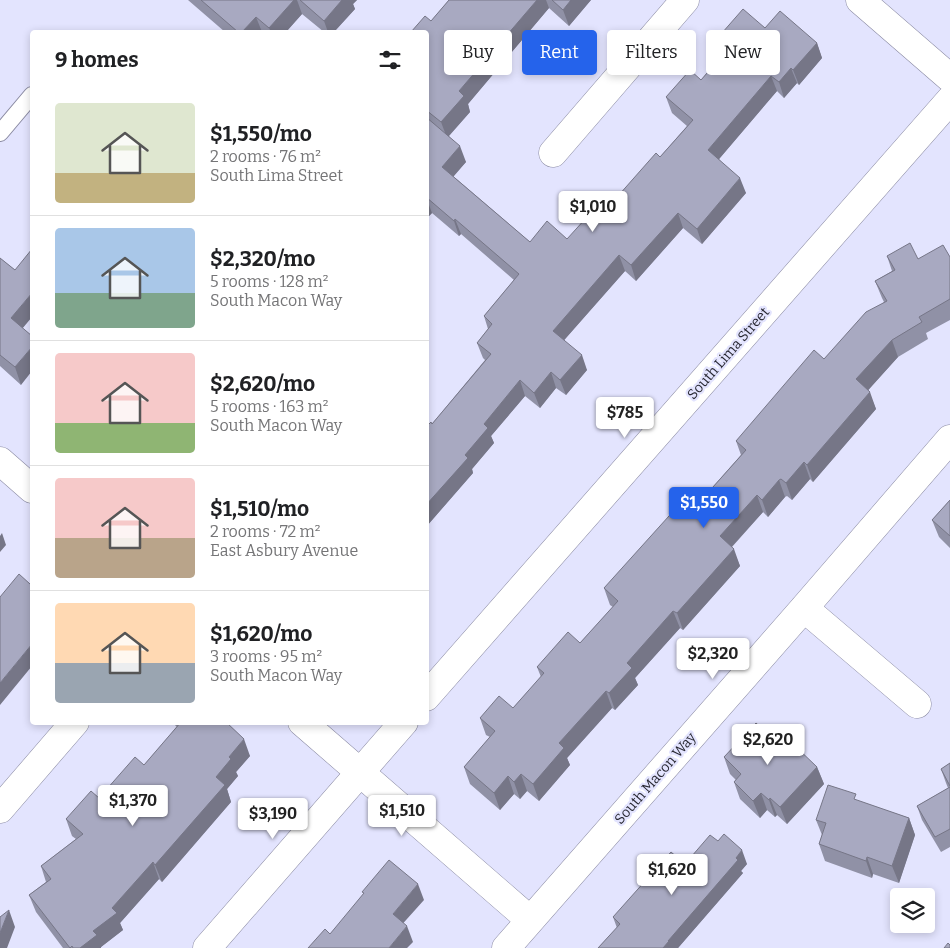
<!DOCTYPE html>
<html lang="en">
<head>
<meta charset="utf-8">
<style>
  body { margin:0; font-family:Bitter,serif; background:#f2f2f2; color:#202124; height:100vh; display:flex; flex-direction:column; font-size:19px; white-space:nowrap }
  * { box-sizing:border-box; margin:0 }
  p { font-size:16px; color:#757577 }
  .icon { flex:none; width:28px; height:28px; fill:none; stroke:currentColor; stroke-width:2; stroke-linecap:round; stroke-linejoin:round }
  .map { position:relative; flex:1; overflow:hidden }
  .sheet { position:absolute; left:30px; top:30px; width:399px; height:695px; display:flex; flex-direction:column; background:#fff; border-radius:5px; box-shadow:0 2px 8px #0003 }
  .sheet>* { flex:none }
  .guide { position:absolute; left:444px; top:30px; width:431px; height:45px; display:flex; gap:10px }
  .tools { position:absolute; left:890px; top:888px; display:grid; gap:10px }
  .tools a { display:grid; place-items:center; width:45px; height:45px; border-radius:5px; background:#fff; box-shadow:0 2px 8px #0003; font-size:25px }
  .price { position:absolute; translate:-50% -42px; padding:0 11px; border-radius:5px; background:#fff; color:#222; font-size:16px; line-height:32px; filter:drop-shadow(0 1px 2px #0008) }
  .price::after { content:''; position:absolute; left:50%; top:30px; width:15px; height:11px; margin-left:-8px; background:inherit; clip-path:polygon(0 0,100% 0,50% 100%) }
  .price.active { background:#2563eb; color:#fff }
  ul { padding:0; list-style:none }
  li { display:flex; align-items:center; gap:15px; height:125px; padding:0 25px }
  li+li { border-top:1px solid #e0e0e0 }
  li span { display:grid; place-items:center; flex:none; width:140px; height:100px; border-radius:5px; color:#555 }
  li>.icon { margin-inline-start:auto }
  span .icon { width:60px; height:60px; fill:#fffc; stroke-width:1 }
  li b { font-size:21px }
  h2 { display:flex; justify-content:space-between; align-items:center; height:60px; padding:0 25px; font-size:21px }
  .chip { padding:0 18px; border-radius:5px; background:#fff; box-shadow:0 2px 8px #0003; font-size:18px; line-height:45px }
  .chip.active { background:#2563eb; color:#fff }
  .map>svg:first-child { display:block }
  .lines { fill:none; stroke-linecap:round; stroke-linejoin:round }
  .lane-casing { stroke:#8a8aa2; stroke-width:18 }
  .street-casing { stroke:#8a8aa2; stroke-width:29 }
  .secondary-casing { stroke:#8a8aa2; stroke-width:29 }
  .lane { stroke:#fff; stroke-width:16 }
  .street { stroke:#fff; stroke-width:28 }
  .secondary { stroke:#fff; stroke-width:28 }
  .wall { fill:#9091a6 }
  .shaded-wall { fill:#767687 }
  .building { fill:#a8a9c1; stroke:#767687 }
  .labels { text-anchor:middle; stroke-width:4.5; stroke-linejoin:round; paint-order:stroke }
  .street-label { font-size:14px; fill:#292933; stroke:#e3e4fe }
</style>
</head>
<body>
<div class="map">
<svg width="950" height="948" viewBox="0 0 950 948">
  <rect width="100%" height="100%" fill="#e3e4fe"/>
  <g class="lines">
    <defs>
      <path id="lane" d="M0 133 32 95"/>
      <path id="street" d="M553 153 685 0
        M0 461 32 489
        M804 608 917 704
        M302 722 530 920
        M0 809 75 722
        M506 948 804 608 950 439"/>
      <path id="secondary" d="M860 0 950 78
        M426 697 950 100
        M207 948 404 722"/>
    </defs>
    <use href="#lane" class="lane-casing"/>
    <use href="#street" class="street-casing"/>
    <use href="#secondary" class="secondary-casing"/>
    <use href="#lane" class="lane"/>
    <use href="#street" class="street"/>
    <use href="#secondary" class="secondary"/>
  </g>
  <path class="wall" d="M188 0H357L353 4 355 9 334 32H324L302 14 286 32H225Z
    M449 0H591L569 26 549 8 468 104 470 112 449 136 466 162 453 176 530 242 567 239 603 213 660 157 687 126 672 113 666 97 701 80 728 49 722 33 765 28 817 43 822 58 799 85 797 83 784 98 777 91 719 159 746 193 702 244 683 228 636 281 625 271 564 340 587 370 566 395 556 388 540 408 525 396 491 436 494 443 472 469 473 473 426 527V427L432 424 485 360 483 358 477 343 488 329 484 316 514 280 461 234 459 236 432 213 426 219V32L431 21Z
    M887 256 918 259 950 257V320L926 333 928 339 898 357 868 390 876 409 813 482 810 479 792 500 787 496 785 497 768 517 763 512 732 547 740 566 683 630 680 628 635 678 638 685 615 710 612 708 567 758 570 765 539 801 527 791 520 799 514 794 500 810 470 784 464 767 490 737 486 735 480 718 513 708 541 677 537 667 580 643 613 607 610 605 604 588 688 515 741 455 736 441 824 359 884 302 882 298 875 281 892 271Z
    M0 258 15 270 23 328 21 385 0 366Z
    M950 500V548L939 537 932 520Z
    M172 722H226L250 756 236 772 238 776 227 789 231 802 162 882 159 879 120 923 123 930 101 947V948H63L36 912 29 895 46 882 41 866 76 839 72 836 66 819 99 798 144 765 177 727Z
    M786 750 817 767 824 784 787 824 777 815 775 817 767 810 760 818 740 799 734 782 736 780 730 774 724 757Z
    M950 763V847L941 852 922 820 917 806 948 788 946 783 941 769Z
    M858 801 909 818 915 835 899 883 873 874 872 878 825 861 819 844 822 835 816 820Z
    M718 841 747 864 741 871 743 873 678 948H598L617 928 613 917Z"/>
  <path class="shaded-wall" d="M294 0H297L302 14 286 32H271L269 28Z
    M342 0H357L353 4 355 9 334 32H328L324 21Z
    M537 0H546L549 8 468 104 470 112 447 138 441 122 459 91Z
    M571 0H591L569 26 563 10Z
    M256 17 262 32H242Z
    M817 43 822 58 799 85 793 70Z
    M791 68 797 83 784 98 779 82Z
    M771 76 777 91 714 165 708 150Z
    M460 146 466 162 448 183 442 167Z
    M740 178 746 193 702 244 697 229Z
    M426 197 432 213 426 219Z
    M678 213 683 228 636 281 631 265Z
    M455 219 461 234 459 236 454 221Z
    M619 255 625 271 559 346 553 331Z
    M32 293V317L17 335 11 318Z
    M892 340 898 357 863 396 856 379Z
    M32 347V371L21 385 15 367Z
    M582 355 587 370 566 395 560 380Z
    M551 372 556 388 540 408 534 393Z
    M520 380 525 396 491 436 494 443 472 469 473 473 426 527V505L484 424Z
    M870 392 876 409 813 482 807 465Z
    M804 462 810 479 792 500 786 483Z
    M779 480 785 497 768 517 762 500Z
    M757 495 763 512 726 553 720 536Z
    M2 533 6 545 0 552V536Z
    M734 549 740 566 683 630 677 613Z
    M673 611 680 628 635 678 638 685 615 710 609 693 627 663Z
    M32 644V666L0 705V683Z
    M606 691 612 708 567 758 570 765 539 801 533 784 559 743Z
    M244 739 250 756 236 772 238 776 227 789 231 802 162 882 155 865 216 777 229 757Z
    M817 767 824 784 787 824 780 807Z
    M521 774 527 791 520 799 514 782Z
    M508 776 514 794 500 810 494 793Z
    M761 793 767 810 760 818 753 801Z
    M770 798 777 815 775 817 769 800Z
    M909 818 915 835 899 883 892 866Z
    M742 850 747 864 741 871 743 873 678 948H663L668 941Z
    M867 857 873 874 872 878 866 861Z
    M153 862 159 879 120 923 123 930 101 947V948H80L112 908Z
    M418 884 424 900 398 929 393 914Z
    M9 910 15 927 7 948H0V933Z
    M407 926 413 942 407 948H389Z"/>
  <path class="building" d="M201 0H294L269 28 256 17 242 32H238Z
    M300 0H342L324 21Z
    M449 0H537L459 91 464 96 441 122 426 110V32H411L425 16 431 21Z
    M552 0H571L563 10Z
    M743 9 765 28 780 11 817 43 793 70 791 68 779 82 771 76 708 150 740 178 697 229 678 213 631 265 619 255 553 331 582 355 560 380 551 372 534 393 520 380 484 424 488 428 465 455 468 458 426 505V427L431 422 432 424 491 354 477 343 492 324 484 316 519 274 455 219 454 221 426 197V117L460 146 442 167 530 242 547 221 567 239 596 207 603 213 656 153 660 157 693 120 666 97 690 70 701 80 733 43 722 33Z
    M910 243 918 259 943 245 950 257V299L919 317 922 322 892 340 856 379 870 392 807 465 804 462 786 483 781 479 779 480 762 500 757 495 720 536 734 549 677 613 673 611 627 663 632 668 609 693 606 691 559 743 564 748 533 784 521 774 514 782 508 776 494 793 464 767 495 731 480 718 499 696 513 708 544 673 537 667 568 632 580 643 618 601 604 588 678 506 688 515 746 450 736 441 814 350 824 359 866 312 887 301 875 281 895 270 887 256Z
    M32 249V293L11 318 32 336V347L15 367 0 355V258L15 270Z
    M950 500V536L932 520Z
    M19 574 30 584 32 581V644L0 683V597Z
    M181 722H226L244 739 229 757 231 759 216 777 225 785 155 865 153 862 112 908 117 913 93 931 97 935 80 948H73L72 946 70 948 29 895 51 879 41 866 83 834 66 819 91 791 99 798 135 757 144 765Z
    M756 723 786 750 792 743 817 767 780 807 770 798 769 800 761 793 753 801 734 782 741 774 724 757Z
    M950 763V786L941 769Z
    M828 785 856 794 854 799 909 818 892 866 867 857 866 861 819 844 826 823 816 820Z
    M950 787V829L935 837 917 806Z
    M724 834 742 850 736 858 738 860 668 941H669L663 948H598L620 924 613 917 671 852 685 864 710 835 718 841Z
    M389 860 418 884 393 914 407 926 389 948H308L325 929 330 934 364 893 362 892Z
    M9 910 0 933V917Z
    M948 943 950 945V948H944Z"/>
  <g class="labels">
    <g class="street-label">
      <text transform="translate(728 353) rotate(-49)" y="5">South Lima Street</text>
      <text transform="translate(655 778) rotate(-49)" y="5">South Macon Way</text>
    </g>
  </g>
</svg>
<div class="tools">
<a><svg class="icon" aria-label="layers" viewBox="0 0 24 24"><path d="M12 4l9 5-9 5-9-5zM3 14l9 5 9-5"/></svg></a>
</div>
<b class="price" style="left:593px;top:233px">$1,010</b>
<b class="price" style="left:625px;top:439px">$785</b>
<b class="price active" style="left:704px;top:529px">$1,550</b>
<b class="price" style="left:713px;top:680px">$2,320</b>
<b class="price" style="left:768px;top:766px">$2,620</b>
<b class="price" style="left:133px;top:827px">$1,370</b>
<b class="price" style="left:402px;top:837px">$1,510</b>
<b class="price" style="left:273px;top:840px">$3,190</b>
<b class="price" style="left:672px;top:896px">$1,620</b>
<div class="guide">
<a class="chip">Buy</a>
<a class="chip active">Rent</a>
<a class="chip">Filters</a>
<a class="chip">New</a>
</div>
<section class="sheet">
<h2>9 homes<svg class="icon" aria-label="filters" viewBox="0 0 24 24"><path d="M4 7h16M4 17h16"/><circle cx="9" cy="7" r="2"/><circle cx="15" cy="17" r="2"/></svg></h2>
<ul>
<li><span style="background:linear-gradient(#dfe7d0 70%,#c2b280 0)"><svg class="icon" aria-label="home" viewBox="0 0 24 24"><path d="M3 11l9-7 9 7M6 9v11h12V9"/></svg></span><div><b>$1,550/mo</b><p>2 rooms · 76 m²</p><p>South Lima Street</p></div></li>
<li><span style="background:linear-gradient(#a9c7e8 65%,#7fa58c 0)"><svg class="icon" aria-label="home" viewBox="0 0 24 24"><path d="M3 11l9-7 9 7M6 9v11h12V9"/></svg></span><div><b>$2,320/mo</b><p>5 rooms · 128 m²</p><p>South Macon Way</p></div></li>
<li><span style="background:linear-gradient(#f6c9c9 70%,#8fb573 0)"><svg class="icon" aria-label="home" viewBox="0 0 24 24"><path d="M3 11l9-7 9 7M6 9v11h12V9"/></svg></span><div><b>$2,620/mo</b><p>5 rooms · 163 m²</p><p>South Macon Way</p></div></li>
<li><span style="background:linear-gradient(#f6c9c9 60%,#b9a48a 0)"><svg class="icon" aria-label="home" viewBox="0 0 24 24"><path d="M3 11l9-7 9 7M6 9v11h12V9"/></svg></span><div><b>$1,510/mo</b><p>2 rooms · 72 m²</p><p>East Asbury Avenue</p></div></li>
<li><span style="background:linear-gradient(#ffd9b3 60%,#9aa5b1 0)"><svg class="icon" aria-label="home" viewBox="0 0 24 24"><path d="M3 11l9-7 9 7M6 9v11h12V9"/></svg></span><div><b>$1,620/mo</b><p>3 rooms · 95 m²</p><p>South Macon Way</p></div></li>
</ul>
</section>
</div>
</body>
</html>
